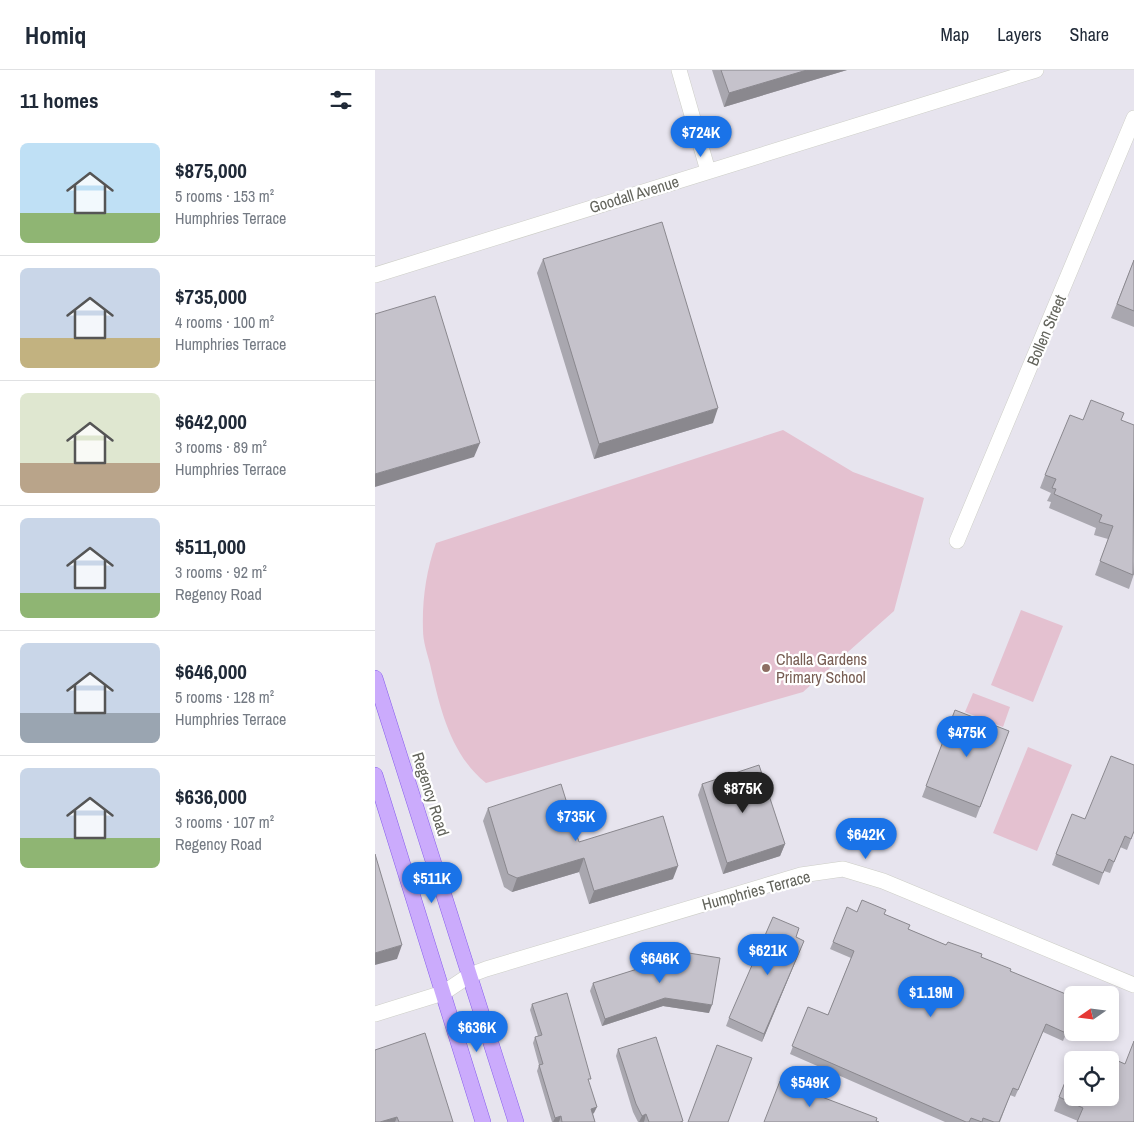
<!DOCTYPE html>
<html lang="en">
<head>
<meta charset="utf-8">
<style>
  body { margin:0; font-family:"Archivo Narrow",sans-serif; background:#f6f6f7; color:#1f2937; height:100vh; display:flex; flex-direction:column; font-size:19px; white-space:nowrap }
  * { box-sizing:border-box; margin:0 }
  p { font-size:16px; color:#747a83 }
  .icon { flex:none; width:28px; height:28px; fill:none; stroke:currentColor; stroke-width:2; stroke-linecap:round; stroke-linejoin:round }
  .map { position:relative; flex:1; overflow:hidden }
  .drawer { display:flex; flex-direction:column; background:#fff; width:375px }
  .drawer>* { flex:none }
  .needle { width:32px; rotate:256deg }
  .fabs { position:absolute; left:689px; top:916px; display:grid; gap:10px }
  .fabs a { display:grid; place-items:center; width:55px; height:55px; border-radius:8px; background:#fff; box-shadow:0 2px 8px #0003; font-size:25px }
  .price { position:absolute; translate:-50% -42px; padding:0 11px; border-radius:18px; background:#1a73e8; color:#fff; font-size:16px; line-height:32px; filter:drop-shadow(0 1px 2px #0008) }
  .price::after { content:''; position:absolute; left:50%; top:30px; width:15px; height:11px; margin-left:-8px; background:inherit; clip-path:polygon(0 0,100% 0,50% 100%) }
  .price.current { background:#222; color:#fff }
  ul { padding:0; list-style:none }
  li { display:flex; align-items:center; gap:15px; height:125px; padding:0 20px }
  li+li { border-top:1px solid #e0e1e3 }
  li span { display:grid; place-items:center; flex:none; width:140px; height:100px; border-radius:8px; color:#555 }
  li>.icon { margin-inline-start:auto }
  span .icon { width:60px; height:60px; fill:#fffc; stroke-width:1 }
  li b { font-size:21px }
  h2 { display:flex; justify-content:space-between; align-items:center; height:60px; padding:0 20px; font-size:21px }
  header { display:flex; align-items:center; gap:30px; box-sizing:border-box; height:70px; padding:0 25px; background:#fff; border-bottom:1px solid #e0e1e3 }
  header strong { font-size:24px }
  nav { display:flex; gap:28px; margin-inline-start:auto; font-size:18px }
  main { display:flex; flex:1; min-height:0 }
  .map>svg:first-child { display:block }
  .green { fill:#e4c1d0 }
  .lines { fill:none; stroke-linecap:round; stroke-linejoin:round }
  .minor-casing { stroke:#cdcec7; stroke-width:16 }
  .major-casing { stroke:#875fec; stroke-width:16 }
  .minor { stroke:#fff; stroke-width:15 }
  .major { stroke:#cbabfc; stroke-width:15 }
  .wall { fill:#a9a7af }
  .shaded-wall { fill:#8a888e }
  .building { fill:#c5c2cb; stroke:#8a888e }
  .education-dot { fill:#8d6e63; stroke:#fff; stroke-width:2 }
  .labels { text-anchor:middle; stroke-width:4.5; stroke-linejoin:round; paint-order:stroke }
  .street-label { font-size:16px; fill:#63645c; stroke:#fff }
  .education-label { font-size:16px; fill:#785e54; stroke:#fff; text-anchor:start }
</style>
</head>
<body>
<header>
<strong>Homiq</strong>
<nav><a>Map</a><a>Layers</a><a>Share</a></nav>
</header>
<main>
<section class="drawer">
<h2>11 homes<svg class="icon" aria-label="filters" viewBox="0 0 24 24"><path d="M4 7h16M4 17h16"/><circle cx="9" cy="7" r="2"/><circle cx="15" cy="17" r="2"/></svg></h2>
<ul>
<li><span style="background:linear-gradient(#bfe0f5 70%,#8fb573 0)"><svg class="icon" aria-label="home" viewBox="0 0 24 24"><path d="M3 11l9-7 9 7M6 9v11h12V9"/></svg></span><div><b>$875,000</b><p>5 rooms · 153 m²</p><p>Humphries Terrace</p></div></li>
<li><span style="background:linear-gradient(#c9d6e8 70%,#c2b280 0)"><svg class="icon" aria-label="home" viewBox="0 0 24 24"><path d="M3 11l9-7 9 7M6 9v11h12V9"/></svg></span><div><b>$735,000</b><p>4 rooms · 100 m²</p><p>Humphries Terrace</p></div></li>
<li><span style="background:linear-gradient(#dfe7d0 70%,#b9a48a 0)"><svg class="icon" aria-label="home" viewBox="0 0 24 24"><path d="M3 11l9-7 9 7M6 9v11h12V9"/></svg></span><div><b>$642,000</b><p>3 rooms · 89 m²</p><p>Humphries Terrace</p></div></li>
<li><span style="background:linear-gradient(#c9d6e8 75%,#8fb573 0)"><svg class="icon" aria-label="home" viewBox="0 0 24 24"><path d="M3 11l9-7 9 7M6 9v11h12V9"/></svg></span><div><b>$511,000</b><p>3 rooms · 92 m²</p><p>Regency Road</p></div></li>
<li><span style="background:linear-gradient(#c9d6e8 70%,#9aa5b1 0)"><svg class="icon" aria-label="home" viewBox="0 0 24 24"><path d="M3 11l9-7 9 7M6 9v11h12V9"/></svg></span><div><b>$646,000</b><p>5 rooms · 128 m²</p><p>Humphries Terrace</p></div></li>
<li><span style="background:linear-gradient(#c9d6e8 70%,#8fb573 0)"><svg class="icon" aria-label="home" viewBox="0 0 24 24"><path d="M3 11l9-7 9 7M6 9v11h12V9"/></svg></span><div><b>$636,000</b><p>3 rooms · 107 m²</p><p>Regency Road</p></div></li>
</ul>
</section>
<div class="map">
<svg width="759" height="1052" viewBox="0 0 759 1052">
  <rect width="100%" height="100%" fill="#e7e4ee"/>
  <path class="green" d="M408 360 478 402 549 428 519 541 428 622 111 713C75 684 65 638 55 594 52 583 48 571 48 560 47 531 51 501 61 473Z
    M646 540 688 556 658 632 616 615Z
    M598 623 635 637 628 657 590 642Z
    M653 677 697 695 662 781 618 763Z"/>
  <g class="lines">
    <defs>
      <path id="minor" d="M304 0 333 101
        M0 205 661 0
        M582 471 759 48
        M0 944 68 923 95 905 111 899 426 805 468 799 508 811 759 915"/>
      <path id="major" d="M0 608 141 1052
        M0 705 108 1052"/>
    </defs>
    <use href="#minor" class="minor-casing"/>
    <use href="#major" class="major-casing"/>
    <use href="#minor" class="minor"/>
    <use href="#major" class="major"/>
  </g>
  <path class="wall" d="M337 0H472L349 37Z
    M168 189 338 353 219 389 162 203Z
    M759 190V257L736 248Z
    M747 350 759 504 754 519 720 505 733 469 719 465 721 458 674 438 676 432 672 431 676 423 665 418 670 405Z
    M580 640 634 661 601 748 547 727Z
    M327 714 410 774 405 786 348 804 323 725Z
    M113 738 204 772 298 809 214 834 204 802 137 822 129 817 108 751Z
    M710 749 759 762 752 780 745 777 735 803 729 801 724 815 677 795 681 784Z
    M482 842 509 844 533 859 571 875 606 887 635 901 698 947 688 971 668 962 640 1027 635 1025 625 1052H570L415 984 433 937 453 945 476 888 455 879 458 872Z
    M421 867 429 871 387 972 351 956 354 948Z
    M295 880 334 943 288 936 227 956 215 921 218 913 292 890Z
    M157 934 214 1014 219 1043 218 1044 220 1052H177L162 1001 164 995 158 973 160 967 163 966 155 940Z
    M243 979 308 1051V1052H263L258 1042 241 986Z
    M0 980 78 1052H0Z
    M684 1027 759 1052 703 1051 679 1041Z"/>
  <path class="shaded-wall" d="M432 0H472L349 37 354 23Z
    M343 338 338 353 219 389 224 374Z
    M105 373 99 387 0 417V404Z
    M410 774 405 786 348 804 352 793Z
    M209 788 204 802 137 822 142 808Z
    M303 796 298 809 214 834 219 821Z
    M429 871 426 878 387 972 389 964Z
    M27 875 22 889 0 895V883Z
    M290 928 337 935 334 943 288 936 227 956 230 949Z
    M222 1037 219 1043 214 1045 216 1039Z
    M271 1044 269 1052H264L267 1046Z
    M186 1046 184 1052H178L180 1048Z
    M22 1047 20 1052H5Z"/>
  <path class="building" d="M346 0H432L354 23Z
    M287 152 343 338 224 374 168 189Z
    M759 190V241L742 234Z
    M60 226 105 373 0 404V244Z
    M716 330 749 343 746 350 759 355 758 505 725 491 738 456 724 452 727 445 679 424 681 419 677 418 681 409 670 405 695 345 708 350Z
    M580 640 634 661 605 737 551 716Z
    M736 686 759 695V761L756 769 750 766 739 792 734 789 728 803 681 784 697 744 710 749Z
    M384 695 410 774 352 793 327 714Z
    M186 714 204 772 288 746 303 796 219 821 209 788 142 808 133 804 113 738Z
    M0 784 27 875 0 883Z
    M487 830 511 840 509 844 535 855 533 859 571 875 573 872 607 884 606 887 636 899 635 901 698 927V947L691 963 671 954 643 1020 638 1018 624 1052H619L608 1048 607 1052 596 1048 594 1052H591L417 976 433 937 453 945 479 881 458 872 472 837 482 842Z
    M398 847 424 858 421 867 429 871 389 964 354 948Z
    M295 880 345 888 337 935 290 928 230 949 218 913 294 889Z
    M192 923 216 1009H213L222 1037 216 1039 220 1052H187L186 1046 180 1048 164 995 168 994 160 967 167 965 157 934Z
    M50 963 78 1052H24L22 1047 5 1052H0V980Z
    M281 967 308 1051 305 1052H274L271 1044 267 1046 261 1034 243 979Z
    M759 971V1052H702L708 1038 684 1027 695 1000 698 1001V1028H735V990H724L727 984 750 994Z
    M342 975 377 988 353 1052H313Z
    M405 1011 502 1048 501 1051 504 1052H389Z"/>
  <circle class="education-dot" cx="391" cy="598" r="5"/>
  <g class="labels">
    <g class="street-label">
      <text transform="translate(259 124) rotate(-17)" y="6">Goodall Avenue</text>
      <text transform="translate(671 260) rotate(-67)" y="6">Bollen Street</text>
      <text transform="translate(56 724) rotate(72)" y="6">Regency Road</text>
      <text transform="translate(381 820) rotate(-15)" y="6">Humphries Terrace</text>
    </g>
    <g class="education-label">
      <text x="401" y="595">Challa Gardens<tspan x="401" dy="18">Primary School</tspan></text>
    </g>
  </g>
</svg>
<div class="fabs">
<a><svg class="needle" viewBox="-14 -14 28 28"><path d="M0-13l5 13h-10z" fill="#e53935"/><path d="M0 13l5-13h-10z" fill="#747a83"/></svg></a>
<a><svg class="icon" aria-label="locate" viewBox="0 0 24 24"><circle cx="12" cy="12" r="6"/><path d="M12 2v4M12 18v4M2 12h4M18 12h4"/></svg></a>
</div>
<b class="price" style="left:326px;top:88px">$724K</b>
<b class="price" style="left:592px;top:688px">$475K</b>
<b class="price current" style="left:368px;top:744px">$875K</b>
<b class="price" style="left:201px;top:772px">$735K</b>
<b class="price" style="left:491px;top:790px">$642K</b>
<b class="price" style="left:57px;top:834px">$511K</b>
<b class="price" style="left:393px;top:906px">$621K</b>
<b class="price" style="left:285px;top:914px">$646K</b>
<b class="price" style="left:556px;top:948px">$1.19M</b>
<b class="price" style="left:102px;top:983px">$636K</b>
<b class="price" style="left:435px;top:1038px">$549K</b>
</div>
</main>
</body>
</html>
